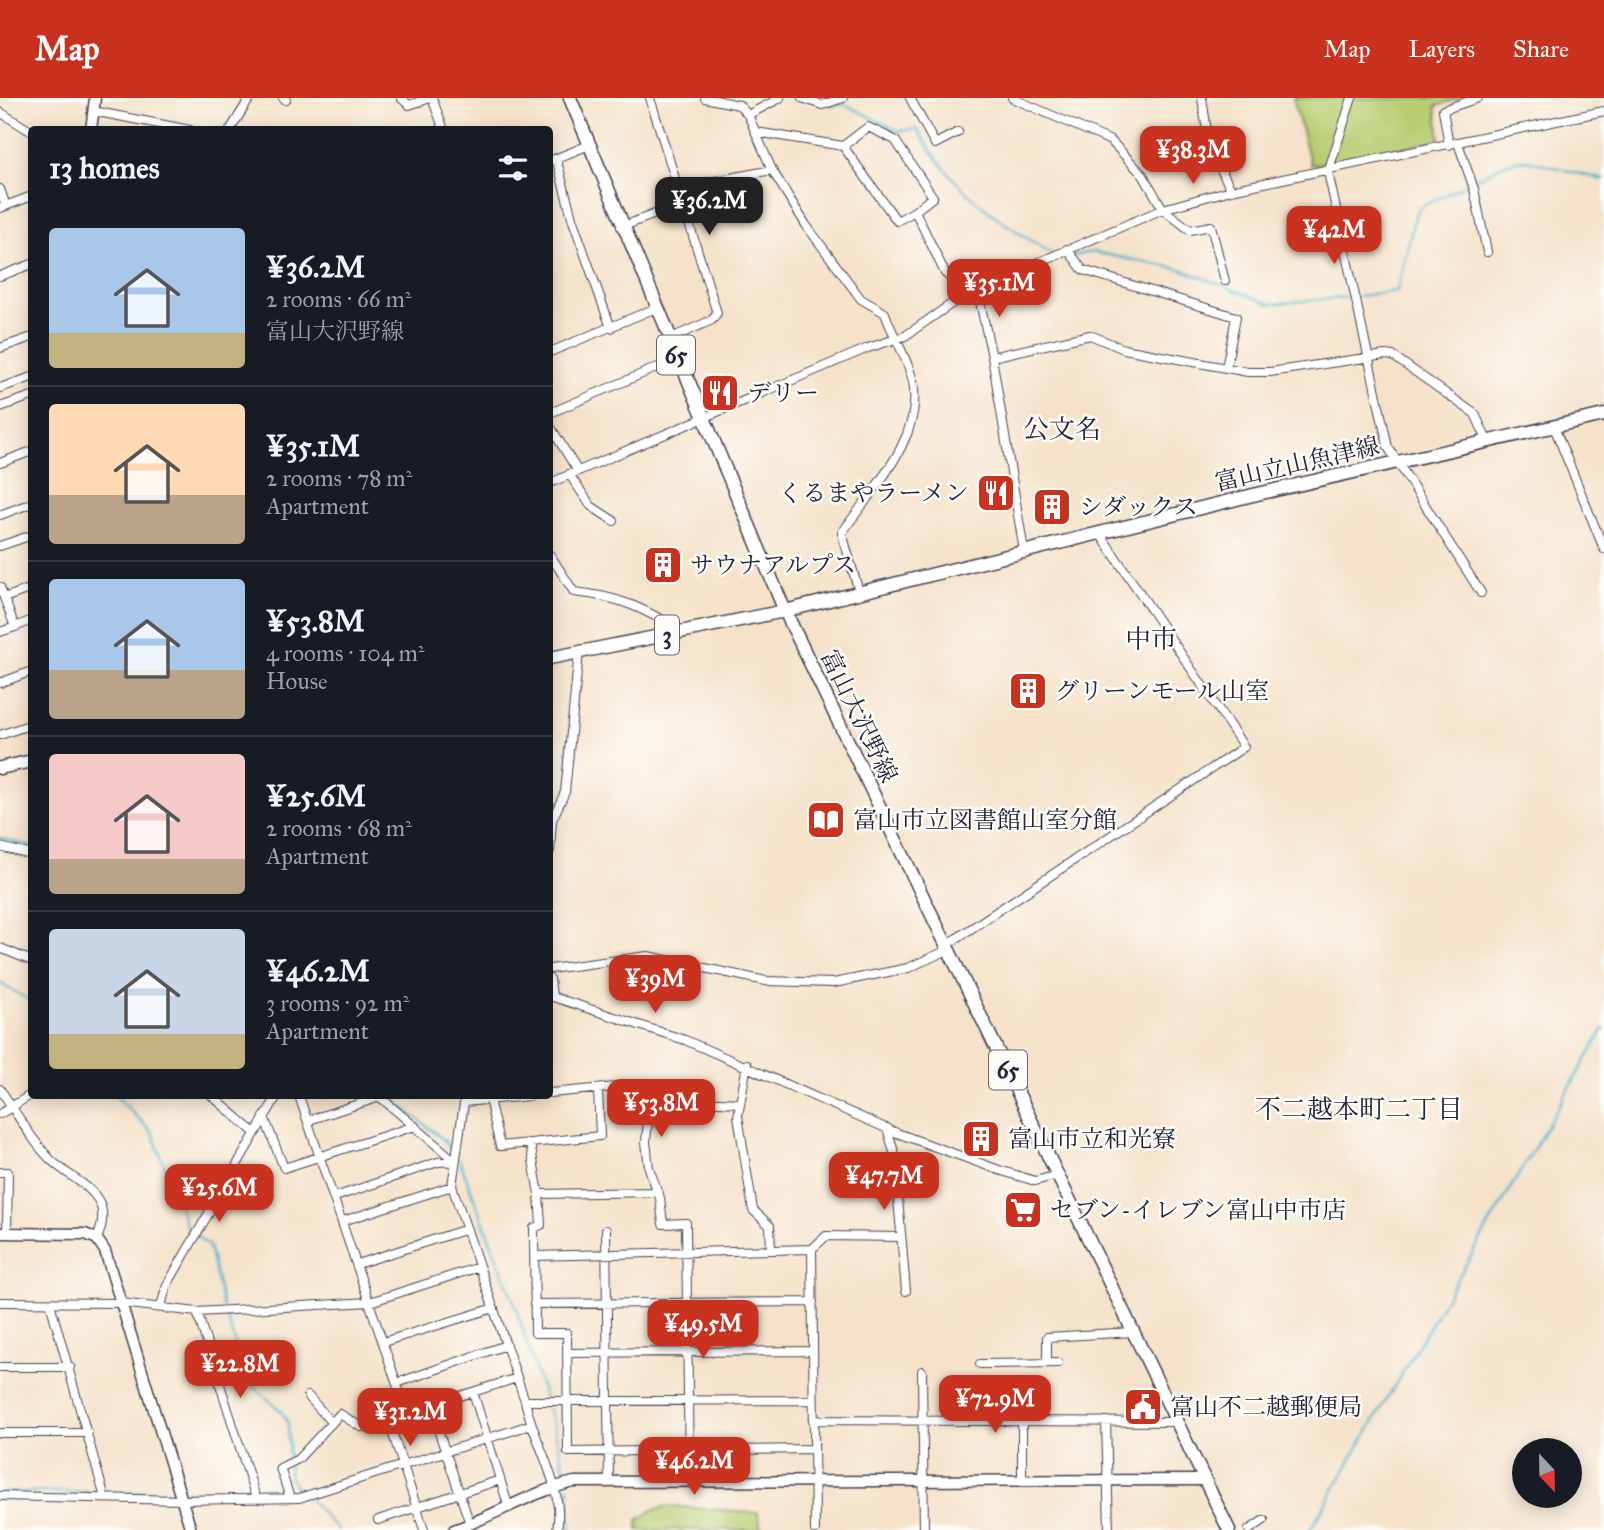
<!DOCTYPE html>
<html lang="en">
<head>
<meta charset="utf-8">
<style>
  body { margin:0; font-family:"IM FELL Great Primer","Noto Serif JP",serif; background:#242831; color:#f1f3f6; height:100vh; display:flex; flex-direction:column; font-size:26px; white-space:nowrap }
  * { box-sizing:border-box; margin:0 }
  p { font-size:23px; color:#9ea1a6 }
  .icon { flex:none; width:38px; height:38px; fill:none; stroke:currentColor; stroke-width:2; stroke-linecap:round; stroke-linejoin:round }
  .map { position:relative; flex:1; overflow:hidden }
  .details { position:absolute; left:28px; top:28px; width:525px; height:973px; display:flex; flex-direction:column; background:#171b24; border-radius:7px; box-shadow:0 4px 18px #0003 }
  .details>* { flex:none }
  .needle { width:46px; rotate:158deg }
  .controls { position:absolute; left:1512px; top:1340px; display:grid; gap:14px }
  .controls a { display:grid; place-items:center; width:70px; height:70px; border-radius:50%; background:#171b24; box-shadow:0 4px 18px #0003; font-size:35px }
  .price { position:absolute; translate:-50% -60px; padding:0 16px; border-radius:14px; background:#c8321e; color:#fff; font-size:23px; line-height:46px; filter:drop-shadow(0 2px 4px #0008) }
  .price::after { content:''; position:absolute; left:50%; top:42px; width:21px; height:16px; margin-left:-10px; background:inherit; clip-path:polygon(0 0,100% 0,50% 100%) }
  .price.on { background:#222; color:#fff }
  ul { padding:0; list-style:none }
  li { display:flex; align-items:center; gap:21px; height:175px; padding:0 21px }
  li+li { border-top:2px solid #363941 }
  li span { display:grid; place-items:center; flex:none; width:196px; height:140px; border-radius:7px; color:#555 }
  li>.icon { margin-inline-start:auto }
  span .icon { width:84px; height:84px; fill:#fffc; stroke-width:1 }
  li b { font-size:30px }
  h2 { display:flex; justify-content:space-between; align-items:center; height:84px; padding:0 21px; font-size:30px }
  header { display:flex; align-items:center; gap:42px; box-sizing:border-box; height:98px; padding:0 35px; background:#c8321e; color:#fff }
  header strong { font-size:33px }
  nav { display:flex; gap:38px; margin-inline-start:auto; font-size:24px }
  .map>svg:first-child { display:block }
  .green { fill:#b8cd71; stroke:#6d7856; stroke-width:2 }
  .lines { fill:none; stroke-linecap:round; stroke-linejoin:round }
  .stream { stroke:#4eb0cd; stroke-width:2.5 }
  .minor-casing { stroke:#423f50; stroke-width:10 }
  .tertiary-casing { stroke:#423f50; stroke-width:13 }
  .primary-casing { stroke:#423f50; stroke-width:15 }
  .minor { stroke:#fff; stroke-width:8 }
  .tertiary { stroke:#fff; stroke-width:10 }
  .primary { stroke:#fff; stroke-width:12 }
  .labels { text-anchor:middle; stroke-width:5; stroke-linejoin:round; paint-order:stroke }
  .shield { fill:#fdfcf7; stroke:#646373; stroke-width:2 }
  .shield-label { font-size:23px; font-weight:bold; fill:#22223b }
  .poi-label { font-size:24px; fill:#22223b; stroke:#fdfcf7; text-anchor:start }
  .street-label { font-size:24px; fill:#22223b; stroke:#fdfcf7 }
  .neighbourhood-label { font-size:26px; fill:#22223b; stroke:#fdfcf7 }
</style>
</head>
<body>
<header>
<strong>Map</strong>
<nav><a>Map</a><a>Layers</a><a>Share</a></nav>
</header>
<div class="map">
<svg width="1604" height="1432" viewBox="0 0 1604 1432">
  <rect width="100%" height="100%" fill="#fdfcf7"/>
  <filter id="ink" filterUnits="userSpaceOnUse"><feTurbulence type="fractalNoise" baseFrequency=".0143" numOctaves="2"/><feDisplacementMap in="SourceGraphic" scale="14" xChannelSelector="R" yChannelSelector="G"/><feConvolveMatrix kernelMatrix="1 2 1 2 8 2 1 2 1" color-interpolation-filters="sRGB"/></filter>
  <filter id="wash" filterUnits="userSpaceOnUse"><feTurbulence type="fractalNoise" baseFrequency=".00686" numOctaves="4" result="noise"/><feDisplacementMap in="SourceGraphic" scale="28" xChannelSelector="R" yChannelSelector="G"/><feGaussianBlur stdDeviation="1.57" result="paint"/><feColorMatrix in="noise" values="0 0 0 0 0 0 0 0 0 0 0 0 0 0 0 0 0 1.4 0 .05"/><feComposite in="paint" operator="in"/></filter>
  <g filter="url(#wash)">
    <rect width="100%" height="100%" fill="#f5e2c9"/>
    <path class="green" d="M1293 0H1463L1436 8 1440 42 1311 67Z
      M669 1408 758 1415 761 1432H638V1422L653 1412Z"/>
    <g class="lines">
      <path class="stream" d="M829 8 844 6 899 33 917 31C955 93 990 118 1051 155
        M1057 158 1061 160 1093 154 1180 171 1271 206 1352 199
        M1359 198 1397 193 1415 118 1421 109 1505 66 1520 62 1532 63 1604 82
        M0 740 32 749
        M0 885 32 904
        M116 998 152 1034 188 1132 209 1148 223 1209
        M389 998 444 1042 454 1056
        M459 1061 514 1204 554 1329 567 1382
        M225 1215 248 1283 282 1314 288 1325 289 1378 298 1393
        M569 1388 571 1432
        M0 1394H175
        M182 1394 298 1393 303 1397
        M309 1401 338 1432
        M1310 1432 1604 931"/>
    </g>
  </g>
  <g filter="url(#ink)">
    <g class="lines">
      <defs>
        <path id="minor" d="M283 0 286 2
          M401 0 409 7 430 0
          M432 0 444 32
          M650 0 717 215 712 222 669 241
          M705 0 739 7 748 17 772 72 806 127 861 201 885 215C893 239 908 260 913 284 924 341 871 392 842 435L859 494
          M802 0 822 7 843 0
          M910 0 935 46 958 34
          M1012 0 1111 43 1143 77 1163 111 1190 132 1211 128 1225 183
          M1202 0 1209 47 1231 92
          M1352 0 1328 74 1388 349 1481 495
          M93 13 190 32
          M0 14 32 34
          M748 17 780 0
          M230 32 250 0
          M756 34 843 48 868 29 895 42 933 99 915 113 945 175 967 195
          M1458 45 1474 91 1487 154
          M1449 47 1443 12 1478 0
          M843 48 897 123 915 113
          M556 60 573 123 611 230
          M550 63 589 47
          M679 90 772 72
          M0 91 6 108
          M0 110 32 98
          M621 129 684 105
          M1067 151 1083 172 1236 219 1226 270
          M0 178 32 166
          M977 190 992 259 1024 453
          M0 250 32 239
          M550 254 656 210
          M992 259 1090 237 1124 251 1248 274H1270L1385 257 1393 258 1475 316 1487 342
          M0 290 32 279
          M0 309 32 298
          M550 315 677 261
          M550 328 577 372
          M1554 329 1604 451
          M0 365 32 353
          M569 376 591 408 614 423
          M550 385 868 250 905 238 967 195 1163 111 1231 92 1604 13
          M0 417 32 405
          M0 448 32 437
          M550 457 574 494C622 499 641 510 683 533
          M0 489 15 529 32 522
          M4 500 32 490
          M0 534 15 529
          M0 585 32 573
          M0 637 32 626
          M0 749 32 757
          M550 753 552 722 565 694 579 554
          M948 846 1244 649 1100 436
          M0 850 32 863
          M550 871 648 858 766 883 834 885 908 870 950 851
          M550 881 552 899
          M550 898 685 942 897 1035 999 1072 1035 1083 1058 1077
          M747 966 738 1018 753 1112 770 1128 771 1152
          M651 990 646 1044 649 1070 660 1100 663 1126 686 1125 689 1383
          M0 991C16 1014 31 1042 51 1062 77 1087 117 1094 97 1141
          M550 995 638 987 681 1002 739 1005
          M212 998 255 1035
          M299 998 407 1316
          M465 998 452 1088 525 1303C534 1345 565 1389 557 1432
          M489 1001 500 1048 600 1038 598 991
          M464 1004 529 998
          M0 1016 32 996
          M264 1019 284 1070 415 1028
          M309 1022 380 999 455 1063
          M887 1030 894 1054 906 1193
          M530 1045 539 1096 657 1094
          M0 1074H8L7 1135
          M539 1096 541 1127 534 1130 535 1235H567L568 1354 813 1351
          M335 1099 438 1064 455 1063
          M343 1123 452 1088
          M606 1132 609 1384
          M534 1158 812 1151
          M357 1166 467 1131
          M0 1204 121 1205 197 1214 370 1204 479 1169
          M50 1205 105 1400
          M534 1206 813 1204
          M161 1208 167 1187 277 998
          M197 1214 256 1400
          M383 1244 494 1210
          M569 1255 813 1253
          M1047 1265V1239L1134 1234
          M980 1266 1058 1265
          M0 1269H70
          M922 1273 924 1432
          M397 1285 506 1247
          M473 1294 509 1410
          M308 1298 332 1325
          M525 1303 813 1302
          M430 1308 470 1426
          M388 1321 424 1432
          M813 1322 1177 1324
          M1106 1323 1109 1432
          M0 1335H88
          M1022 1382V1323
          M0 1398 182 1402 299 1400 530 1327
          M290 1400 280 1370 298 1361 340 1316 361 1329 517 1280
          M378 1422 500 1382
          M815 1432 812 1151 826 1138 901 1139
          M1249 1432 1264 1422"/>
        <path id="tertiary" d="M91 32 95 0
          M0 1135 85 1136 97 1141 105 1153 191 1432
          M454 1432C494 1418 533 1393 574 1384L1205 1382"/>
        <path id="primary" d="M570 0 785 513 1229 1432
          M550 560 785 513 1253 397 1604 317
          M0 670 32 663"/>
      </defs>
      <use href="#minor" class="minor-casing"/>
      <use href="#tertiary" class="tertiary-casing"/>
      <use href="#primary" class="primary-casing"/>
      <use href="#minor" class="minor"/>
      <use href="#tertiary" class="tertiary"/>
      <use href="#primary" class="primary"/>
    </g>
  </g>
  <defs>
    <symbol id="restaurant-square" viewBox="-11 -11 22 22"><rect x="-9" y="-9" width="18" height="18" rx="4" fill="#c8321e" stroke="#fdfcf7"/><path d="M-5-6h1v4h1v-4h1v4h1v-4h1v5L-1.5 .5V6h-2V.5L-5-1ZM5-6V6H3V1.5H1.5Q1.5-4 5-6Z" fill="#fff"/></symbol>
    <symbol id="building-square" viewBox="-11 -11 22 22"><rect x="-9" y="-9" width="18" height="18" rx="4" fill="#c8321e" stroke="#fdfcf7"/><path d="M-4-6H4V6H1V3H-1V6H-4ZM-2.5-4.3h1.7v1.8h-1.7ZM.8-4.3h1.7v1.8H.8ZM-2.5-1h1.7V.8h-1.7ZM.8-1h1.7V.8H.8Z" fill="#fff"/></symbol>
    <symbol id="library-square" viewBox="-11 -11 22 22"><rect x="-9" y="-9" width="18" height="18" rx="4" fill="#c8321e" stroke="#fdfcf7"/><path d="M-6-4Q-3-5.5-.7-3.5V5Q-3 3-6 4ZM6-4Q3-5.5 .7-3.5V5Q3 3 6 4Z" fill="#fff"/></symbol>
    <symbol id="supermarket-square" viewBox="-11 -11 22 22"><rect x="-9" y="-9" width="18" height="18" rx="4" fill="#c8321e" stroke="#fdfcf7"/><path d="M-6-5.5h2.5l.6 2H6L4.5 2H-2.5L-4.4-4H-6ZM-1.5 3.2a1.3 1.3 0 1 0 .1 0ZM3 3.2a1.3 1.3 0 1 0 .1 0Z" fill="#fff"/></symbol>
    <symbol id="civic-square" viewBox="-11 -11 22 22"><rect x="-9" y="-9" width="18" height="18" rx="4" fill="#c8321e" stroke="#fdfcf7"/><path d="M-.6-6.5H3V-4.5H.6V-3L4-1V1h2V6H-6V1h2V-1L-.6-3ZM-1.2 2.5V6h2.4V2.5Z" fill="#fff"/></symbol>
  </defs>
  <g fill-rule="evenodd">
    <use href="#restaurant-square" x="698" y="273" width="44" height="44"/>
    <use href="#restaurant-square" x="974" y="373" width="44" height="44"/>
    <use href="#building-square" x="1030" y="387" width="44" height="44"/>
    <use href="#building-square" x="641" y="445" width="44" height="44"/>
    <use href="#building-square" x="1006" y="571" width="44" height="44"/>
    <use href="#library-square" x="804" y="700" width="44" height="44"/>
    <use href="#building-square" x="959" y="1019" width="44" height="44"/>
    <use href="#supermarket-square" x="1001" y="1090" width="44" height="44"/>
    <use href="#civic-square" x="1121" y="1287" width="44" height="44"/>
  </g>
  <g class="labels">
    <g class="shield">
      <rect x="657" y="237.5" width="38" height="39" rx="5"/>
      <rect x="655" y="517.5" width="24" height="39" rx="5"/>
      <rect x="989" y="952.5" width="38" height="39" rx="5"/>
    </g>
    <g class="shield-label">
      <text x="676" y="265">65</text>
      <text x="667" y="545">3</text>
      <text x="1008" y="980">65</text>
    </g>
    <g class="poi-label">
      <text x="747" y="303">デリー</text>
      <text x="969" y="403" text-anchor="end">くるまやラーメン</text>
      <text x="1079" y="417">シダックス</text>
      <text x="690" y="475">サウナアルプス</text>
      <text x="1055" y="601">グリーンモール山室</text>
      <text x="853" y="730">富山市立図書館山室分館</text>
      <text x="1008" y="1049">富山市立和光寮</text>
      <text x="1050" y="1120">セブン-イレブン富山中市店</text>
      <text x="1170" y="1317">富山不二越郵便局</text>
    </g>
    <g class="street-label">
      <text transform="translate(1297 366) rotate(-13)" y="8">富山立山魚津線</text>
      <text transform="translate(859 618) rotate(64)" y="8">富山大沢野線</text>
    </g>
    <g class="neighbourhood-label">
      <text x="1062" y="340">公文名</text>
      <text x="1151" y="550">中市</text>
      <text x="1359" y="1020">不二越本町二丁目</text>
    </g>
  </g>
</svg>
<div class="controls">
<a><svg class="needle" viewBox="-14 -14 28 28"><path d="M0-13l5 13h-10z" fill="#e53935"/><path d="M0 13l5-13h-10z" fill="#9ea1a6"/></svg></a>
</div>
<b class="price" style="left:1193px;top:88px">¥38.3M</b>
<b class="price on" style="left:709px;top:139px">¥36.2M</b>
<b class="price" style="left:1334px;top:168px">¥42M</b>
<b class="price" style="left:999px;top:221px">¥35.1M</b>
<b class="price" style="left:655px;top:917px">¥39M</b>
<b class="price" style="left:661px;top:1041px">¥53.8M</b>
<b class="price" style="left:884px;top:1114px">¥47.7M</b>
<b class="price" style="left:219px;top:1126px">¥25.6M</b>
<b class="price" style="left:703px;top:1262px">¥49.5M</b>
<b class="price" style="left:240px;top:1302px">¥22.8M</b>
<b class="price" style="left:995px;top:1337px">¥72.9M</b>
<b class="price" style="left:410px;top:1350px">¥31.2M</b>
<b class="price" style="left:694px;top:1399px">¥46.2M</b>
<section class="details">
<h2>13 homes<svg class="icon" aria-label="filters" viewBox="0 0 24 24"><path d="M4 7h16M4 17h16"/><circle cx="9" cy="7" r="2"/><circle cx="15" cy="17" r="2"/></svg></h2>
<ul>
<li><span style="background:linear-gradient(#a9c7e8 75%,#c2b280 0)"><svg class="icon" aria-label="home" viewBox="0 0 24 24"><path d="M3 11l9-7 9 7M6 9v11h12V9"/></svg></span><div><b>¥36.2M</b><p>2 rooms · 66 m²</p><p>富山大沢野線</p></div></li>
<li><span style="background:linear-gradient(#ffd9b3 65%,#b9a48a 0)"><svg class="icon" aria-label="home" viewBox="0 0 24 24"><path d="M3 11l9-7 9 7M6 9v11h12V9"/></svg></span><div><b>¥35.1M</b><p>2 rooms · 78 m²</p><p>Apartment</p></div></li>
<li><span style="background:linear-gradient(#a9c7e8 65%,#b9a48a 0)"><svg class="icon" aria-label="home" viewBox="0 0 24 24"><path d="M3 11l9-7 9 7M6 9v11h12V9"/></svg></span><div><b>¥53.8M</b><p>4 rooms · 104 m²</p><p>House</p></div></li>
<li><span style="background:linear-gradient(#f6c9c9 75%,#b9a48a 0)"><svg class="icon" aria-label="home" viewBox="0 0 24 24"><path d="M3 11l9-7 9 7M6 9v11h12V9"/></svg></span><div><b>¥25.6M</b><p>2 rooms · 68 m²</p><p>Apartment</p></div></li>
<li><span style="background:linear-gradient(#c9d6e8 75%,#c2b280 0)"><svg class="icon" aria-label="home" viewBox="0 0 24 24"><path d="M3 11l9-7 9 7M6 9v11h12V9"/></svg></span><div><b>¥46.2M</b><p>3 rooms · 92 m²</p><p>Apartment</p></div></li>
</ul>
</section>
</div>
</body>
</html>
